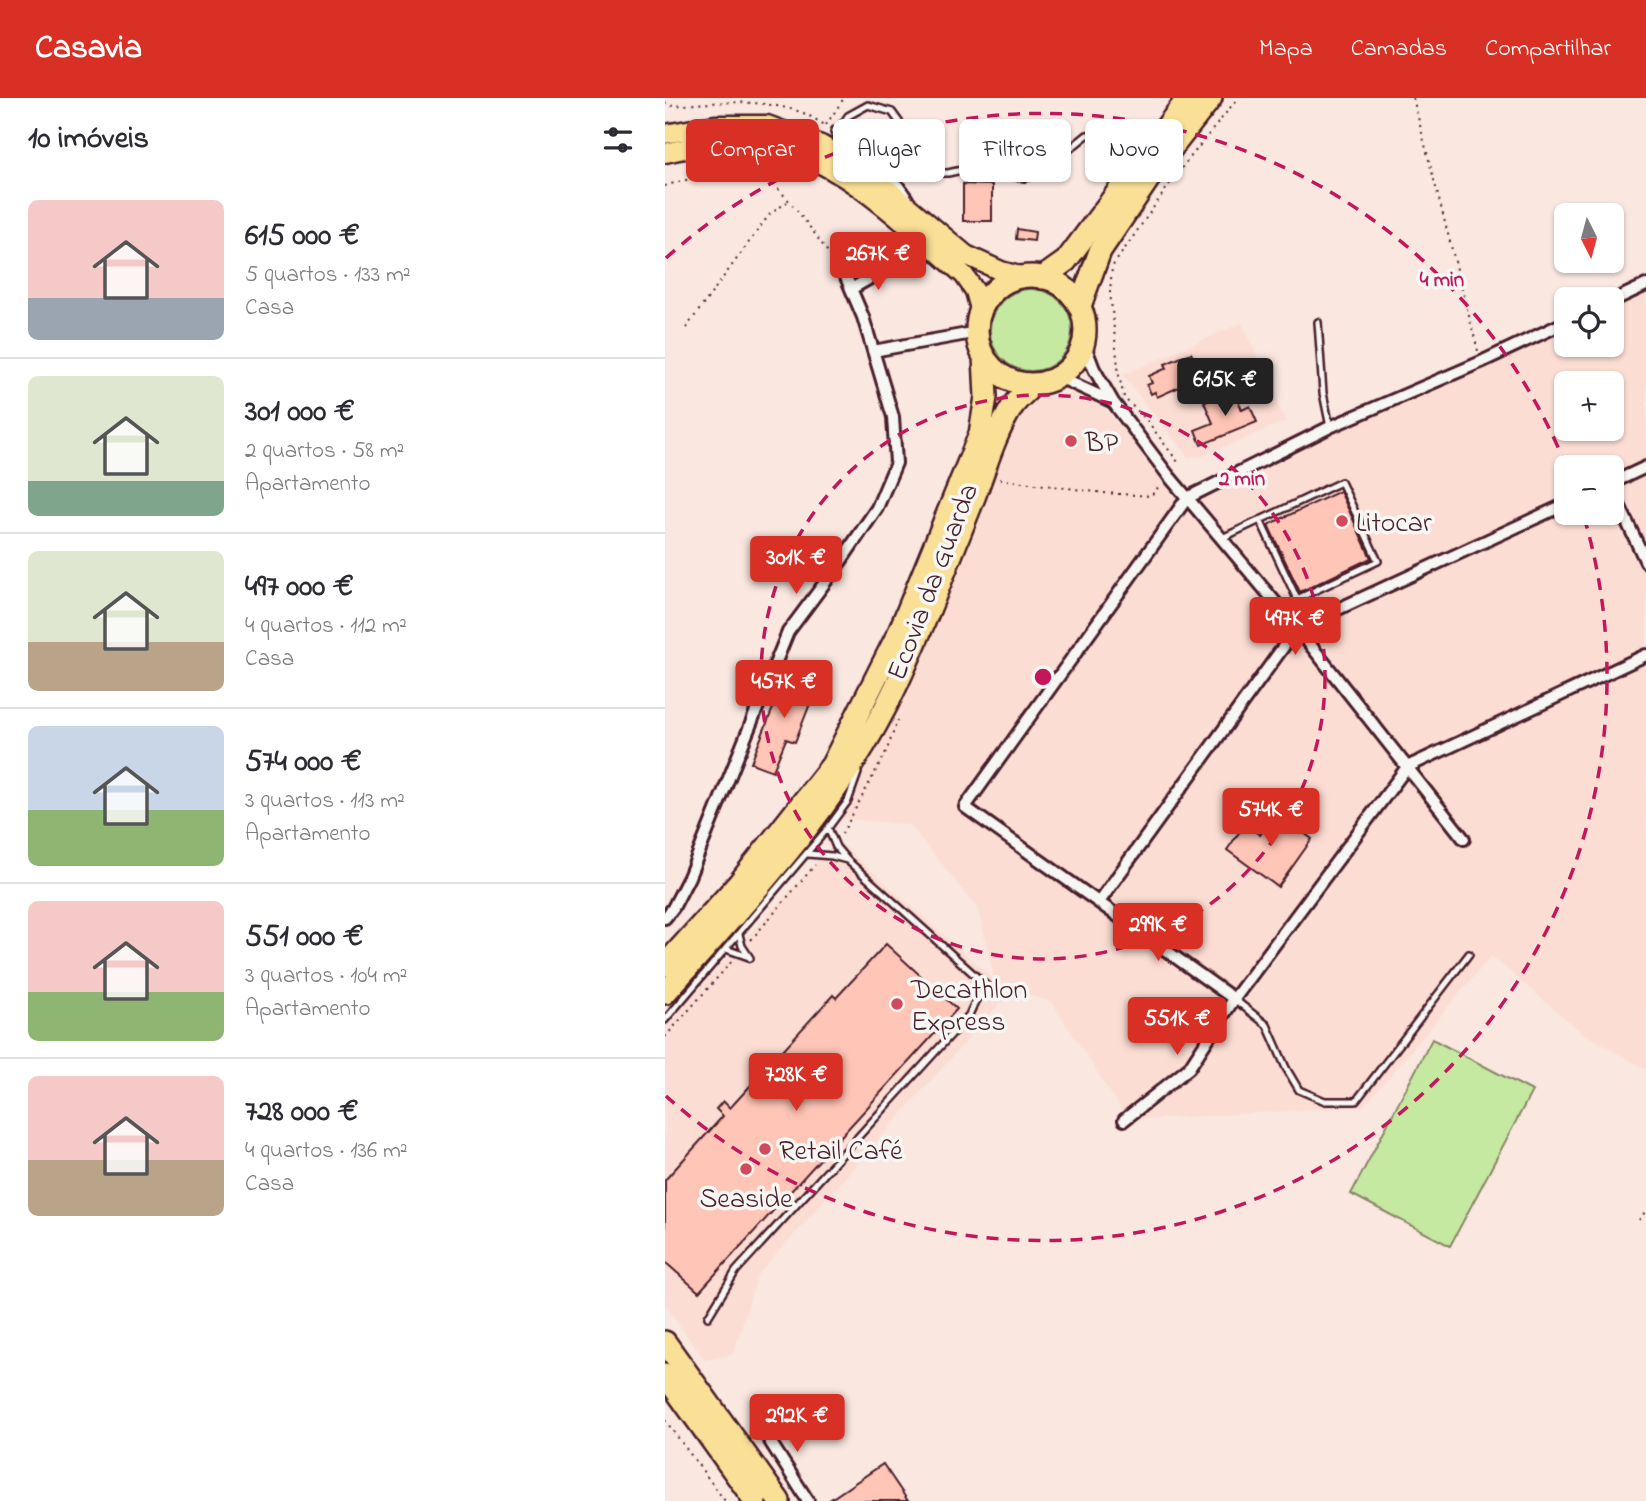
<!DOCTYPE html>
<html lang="pt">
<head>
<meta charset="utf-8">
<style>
  body { margin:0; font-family:"Indie Flower",sans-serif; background:#f7f7f7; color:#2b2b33; height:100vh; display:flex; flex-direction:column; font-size:26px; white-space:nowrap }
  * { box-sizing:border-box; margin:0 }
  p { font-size:23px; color:#7c7c81 }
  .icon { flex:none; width:38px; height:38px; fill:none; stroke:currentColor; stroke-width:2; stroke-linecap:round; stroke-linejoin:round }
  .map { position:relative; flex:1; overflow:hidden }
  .sheet { display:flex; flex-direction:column; background:#fff; width:665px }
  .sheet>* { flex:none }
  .top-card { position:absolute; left:21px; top:21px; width:665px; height:63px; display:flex; gap:14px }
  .needle { width:46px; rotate:174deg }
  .buttons { position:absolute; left:889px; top:105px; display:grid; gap:14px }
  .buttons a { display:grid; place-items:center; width:70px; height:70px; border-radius:10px; background:#fff; box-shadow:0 2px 5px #0004; font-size:35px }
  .price { position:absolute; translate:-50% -60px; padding:0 16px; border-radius:7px; background:#d93025; color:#fff; font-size:23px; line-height:46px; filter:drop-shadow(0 2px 4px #0008) }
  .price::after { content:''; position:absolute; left:50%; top:42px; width:21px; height:16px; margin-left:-10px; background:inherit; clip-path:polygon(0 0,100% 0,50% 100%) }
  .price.active { background:#222; color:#fff }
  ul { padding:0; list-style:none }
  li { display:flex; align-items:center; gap:21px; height:175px; padding:0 28px }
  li+li { border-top:2px solid #e1e1e2 }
  li span { display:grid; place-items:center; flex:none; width:196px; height:140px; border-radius:10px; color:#555 }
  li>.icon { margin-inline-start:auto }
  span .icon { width:84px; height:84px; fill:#fffc; stroke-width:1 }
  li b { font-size:30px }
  h2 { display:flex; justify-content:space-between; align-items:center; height:84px; padding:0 28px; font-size:30px }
  .tag { padding:0 24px; border-radius:10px; background:#fff; box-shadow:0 2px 5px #0004; font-size:24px; line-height:63px }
  .tag.active { background:#d93025; color:#fff }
  header { display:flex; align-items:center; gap:42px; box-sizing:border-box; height:98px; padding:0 35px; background:#d93025; color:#fff }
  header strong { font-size:33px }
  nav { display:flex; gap:38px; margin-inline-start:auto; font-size:24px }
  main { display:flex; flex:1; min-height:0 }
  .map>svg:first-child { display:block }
  .built { fill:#fbddd3; fill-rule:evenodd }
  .green { fill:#c6e9a2; stroke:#888466; stroke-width:2 }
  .building { fill:#ffc5b6; stroke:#4a1f2b; stroke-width:2 }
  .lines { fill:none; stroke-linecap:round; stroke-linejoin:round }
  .lane-casing { stroke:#4a1f2b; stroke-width:10 }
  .street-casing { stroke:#4a1f2b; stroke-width:16 }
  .primary-casing { stroke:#4a1f2b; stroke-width:23 }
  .highway-casing { stroke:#4a1f2b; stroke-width:26 }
  .path { stroke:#4a1f2b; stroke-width:2; stroke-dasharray:2 5; stroke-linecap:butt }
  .lane { stroke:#f6f6f2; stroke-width:5 }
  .street { stroke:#f6f6f2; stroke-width:10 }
  .primary { stroke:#fadf96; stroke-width:18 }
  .highway { stroke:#fadf96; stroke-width:21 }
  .ring { fill:none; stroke:#c2185b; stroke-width:3.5; stroke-dasharray:12 9 }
  .poi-dot { fill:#d1495b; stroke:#f6f6f2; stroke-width:2.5 }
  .labels { text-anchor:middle; stroke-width:7; stroke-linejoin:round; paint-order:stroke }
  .poi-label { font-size:28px; fill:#4a1f2b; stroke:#f6f6f2; text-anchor:start }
  .street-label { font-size:28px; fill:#4a1f2b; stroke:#f6f6f2 }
  .centre { fill:#c2185b; stroke:#f6f6f2; stroke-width:3.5 }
  .ring-label { font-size:21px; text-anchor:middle; font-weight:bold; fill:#c2185b; stroke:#f6f6f2; stroke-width:7; stroke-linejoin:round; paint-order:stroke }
</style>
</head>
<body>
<header>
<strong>Casavia</strong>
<nav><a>Mapa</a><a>Camadas</a><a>Compartilhar</a></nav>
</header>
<main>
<section class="sheet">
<h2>10 imóveis<svg class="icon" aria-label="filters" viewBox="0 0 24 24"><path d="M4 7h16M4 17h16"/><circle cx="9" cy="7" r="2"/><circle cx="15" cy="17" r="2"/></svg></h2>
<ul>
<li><span style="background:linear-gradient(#f6c9c9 70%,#9aa5b1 0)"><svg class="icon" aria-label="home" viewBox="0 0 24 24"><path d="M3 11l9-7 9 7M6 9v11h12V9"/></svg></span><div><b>615 000 €</b><p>5 quartos · 133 m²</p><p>Casa</p></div></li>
<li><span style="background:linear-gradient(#dfe7d0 75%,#7fa58c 0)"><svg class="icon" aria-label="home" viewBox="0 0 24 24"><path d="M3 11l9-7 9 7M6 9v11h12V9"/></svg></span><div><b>301 000 €</b><p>2 quartos · 58 m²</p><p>Apartamento</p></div></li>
<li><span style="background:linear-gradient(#dfe7d0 65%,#b9a48a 0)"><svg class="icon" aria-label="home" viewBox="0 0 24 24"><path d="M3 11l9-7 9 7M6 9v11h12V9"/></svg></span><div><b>497 000 €</b><p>4 quartos · 112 m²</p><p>Casa</p></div></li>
<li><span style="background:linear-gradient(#c9d6e8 60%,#8fb573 0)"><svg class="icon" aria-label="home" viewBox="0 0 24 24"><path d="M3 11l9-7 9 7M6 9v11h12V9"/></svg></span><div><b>574 000 €</b><p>3 quartos · 113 m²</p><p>Apartamento</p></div></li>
<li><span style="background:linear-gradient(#f6c9c9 65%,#8fb573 0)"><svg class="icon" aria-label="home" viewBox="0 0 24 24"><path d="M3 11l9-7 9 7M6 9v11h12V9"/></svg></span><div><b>551 000 €</b><p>3 quartos · 104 m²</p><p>Apartamento</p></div></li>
<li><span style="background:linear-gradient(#f6c9c9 60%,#b9a48a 0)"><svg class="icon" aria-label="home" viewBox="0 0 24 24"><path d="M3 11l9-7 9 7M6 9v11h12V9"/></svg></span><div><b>728 000 €</b><p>4 quartos · 136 m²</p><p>Casa</p></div></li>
</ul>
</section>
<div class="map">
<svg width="981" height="1403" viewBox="0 0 981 1403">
  <rect width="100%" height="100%" fill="#f9e7e0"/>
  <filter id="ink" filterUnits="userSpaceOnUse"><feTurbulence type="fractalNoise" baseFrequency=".0143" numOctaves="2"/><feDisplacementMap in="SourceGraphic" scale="14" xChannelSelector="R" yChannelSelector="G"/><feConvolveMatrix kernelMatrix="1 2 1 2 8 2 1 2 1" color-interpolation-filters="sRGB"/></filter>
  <g filter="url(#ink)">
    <path class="built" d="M981 187V971L918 935 826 858 698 1009 463 1022 387 904 335 888 343 896 92 1178 68 1256 40 1262 0 1207V928L172 742 330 883 313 811 245 727 168 719 201 670 231 617 259 555 350 321 367 304 393 296H417L435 307 523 400 901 224V247H947V203ZM901 285H947V331H901ZM901 369H947V415H901Z
      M577 225 621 323 538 358 523 359 458 277Z"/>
    <path class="green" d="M325 232a41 41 0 1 1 82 0a41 41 0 1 1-82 0Z
      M767 941 867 993 785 1148 686 1096Z"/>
    <path class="building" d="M298 86 327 87V123H298Z
      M352 131 370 134 369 143 351 141Z
      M526 255 537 279 492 299 490 294 486 296 482 287 487 285 484 278 502 270 500 266Z
      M569 292 577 312 585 308 592 324 536 347 530 332 548 325 539 304Z
      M675 393 706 460 635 494 603 427Z
      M122 575 152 588 130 644 121 641 108 673 86 665Z
      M611 714 647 741 613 789 562 752 580 726 595 737Z
      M221 846 292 911 34 1194 0 1164V1082L58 1018 51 1011 58 1003 65 1010 168 897 171 900Z
      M218 1366 243 1403H163Z"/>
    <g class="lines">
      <defs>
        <path id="lane" d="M172 34 183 18 203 7 227 14 240 32 262 75H283L301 71 360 80 375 75 422 37 439 36 455 47V67L450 82
          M653 224 658 295 665 329
          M557 440 676 384 713 463 632 501 595 422
          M143 756 167 758 182 762
          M74 836 77 848 85 860
          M61 851 84 859
          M569 901 602 927 621 970 634 992 660 1003H691L804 856
          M0 922 163 730 183 703 193 675
          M43 1219 71 1173 304 917 310 904 323 889 182 762 171 749 163 730"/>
        <path id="street" d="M172 34 178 43 233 88 242 101
          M186 191 223 170
          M947 203 981 187
          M901 224 816 264 665 329 522 400 300 709 569 901 742 669 981 557
          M419 245 429 271 448 304 503 377 632 530 799 741
          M208 253 313 234
          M394 279 448 304
          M947 385 981 369
          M947 392 981 464
          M434 804 632 530 901 406
          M0 820 8 810 24 779 123 534 176 463 212 410 231 365 228 319 198 219 181 179
          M459 1022 524 970 569 901
          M94 1326 143 1403"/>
        <path id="primary" d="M0 36 50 27H102L156 47 202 74 301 157 336 173 358 179
          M0 55C33 48 67 40 100 46 179 62 240 127 299 177L310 193 316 215"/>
        <path id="highway" d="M312 232a54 54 0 1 1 108 0a54 54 0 1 1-108 0Z
          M377 180 401 163 523 0
          M415 208 435 153 491 70 546 0
          M0 867 74 785 167 667 235 532 315 336 321 299 319 258
          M0 895C84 800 177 704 231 588 259 529 282 467 306 407 319 375 328 339 347 309 352 301 362 293 369 286
          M0 1244 114 1403
          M0 1277 90 1403"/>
      </defs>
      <use href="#lane" class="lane-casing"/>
      <use href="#street" class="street-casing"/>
      <use href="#primary" class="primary-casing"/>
      <use href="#highway" class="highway-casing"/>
      <path class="path" d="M748 0 813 253
        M0 5 8 8C51 4 97 0 138 15 146 18 154 24 162 28
        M161 27 179 0
        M0 88C22 80 74 70 97 79 119 88 159 150 175 171
        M21 230 104 117 122 104
        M459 299 454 278 445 194 447 169 511 77 573 0
        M462 303 480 320 513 364 511 366
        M335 381 439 395 486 398 495 387
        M177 736 221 654 233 622
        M86 842 150 767
        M0 939 68 862
        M974 1122 981 1113
        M0 1322 60 1403"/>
      <use href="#lane" class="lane"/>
      <use href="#street" class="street"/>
      <use href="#primary" class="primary"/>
      <use href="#highway" class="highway"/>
    </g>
  </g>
  <g class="ring">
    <circle cx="378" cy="579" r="282"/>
    <path d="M1 160A564 564 0 0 1 901 368M919 419A564 564 0 0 1 1 998"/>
  </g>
  <g class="poi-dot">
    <circle cx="406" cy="343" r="7"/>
    <circle cx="677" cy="423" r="7"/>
    <circle cx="232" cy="906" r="7"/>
    <circle cx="100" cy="1051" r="7"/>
    <circle cx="81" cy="1071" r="7"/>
  </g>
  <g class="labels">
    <g class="poi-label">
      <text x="420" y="353">BP</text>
      <text x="691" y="433">Litocar</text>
      <text x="246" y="900">Decathlon<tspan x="246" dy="32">Express</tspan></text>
      <text x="114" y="1061">Retail Café</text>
      <text x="81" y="1109" text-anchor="middle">Seaside</text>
    </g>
    <g class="street-label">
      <text transform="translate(266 483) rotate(-69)" y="10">Ecovia da Guarda</text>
    </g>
  </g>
  <circle cx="378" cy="579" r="10" class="centre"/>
  <g class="ring-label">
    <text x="777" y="188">4 min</text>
    <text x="577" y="387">2 min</text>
  </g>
</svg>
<div class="buttons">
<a><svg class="needle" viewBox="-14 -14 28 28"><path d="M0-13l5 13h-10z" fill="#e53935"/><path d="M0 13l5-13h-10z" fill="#7c7c81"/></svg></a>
<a><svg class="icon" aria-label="locate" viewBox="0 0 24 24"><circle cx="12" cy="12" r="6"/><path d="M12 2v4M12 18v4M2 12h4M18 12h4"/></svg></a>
<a>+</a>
<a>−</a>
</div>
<b class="price" style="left:213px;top:194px">267K €</b>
<b class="price active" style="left:560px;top:320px">615K €</b>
<b class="price" style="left:131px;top:498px">301K €</b>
<b class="price" style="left:630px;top:559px">497K €</b>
<b class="price" style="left:119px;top:622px">457K €</b>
<b class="price" style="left:606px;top:750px">574K €</b>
<b class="price" style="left:493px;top:865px">299K €</b>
<b class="price" style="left:512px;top:959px">551K €</b>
<b class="price" style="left:131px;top:1015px">728K €</b>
<b class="price" style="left:132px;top:1356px">292K €</b>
<div class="top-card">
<a class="tag active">Comprar</a>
<a class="tag">Alugar</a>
<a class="tag">Filtros</a>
<a class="tag">Novo</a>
</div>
</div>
</main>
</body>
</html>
